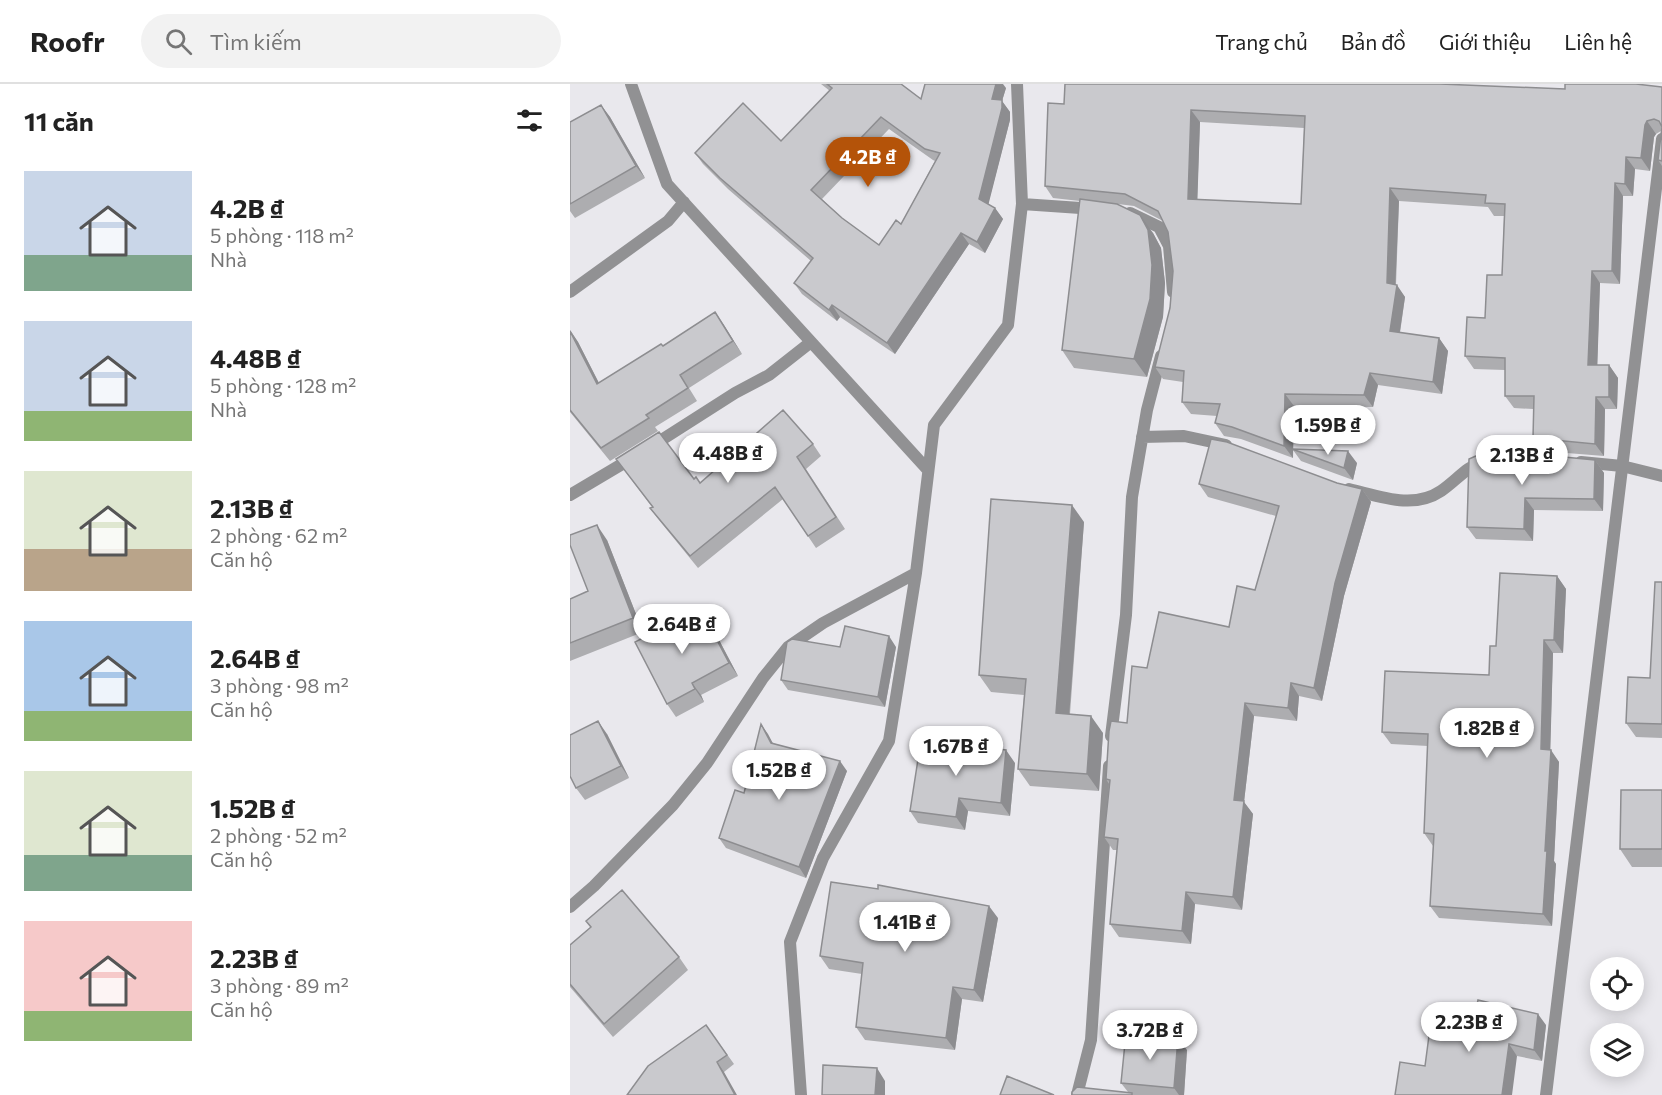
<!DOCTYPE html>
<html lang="vi">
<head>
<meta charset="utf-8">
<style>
  body { margin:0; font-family:Commissioner,sans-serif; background:#f2f2f2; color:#222; height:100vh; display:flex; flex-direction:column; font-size:22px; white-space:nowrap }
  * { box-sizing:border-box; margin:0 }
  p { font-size:20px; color:#767676 }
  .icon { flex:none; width:33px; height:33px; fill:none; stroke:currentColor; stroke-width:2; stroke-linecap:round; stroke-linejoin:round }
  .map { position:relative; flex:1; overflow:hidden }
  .panel { display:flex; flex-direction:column; background:#fff; width:570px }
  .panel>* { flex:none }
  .tools { position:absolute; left:1020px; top:873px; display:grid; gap:12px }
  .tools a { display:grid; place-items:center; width:54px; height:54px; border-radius:50%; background:#fff; box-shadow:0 3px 15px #0003; font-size:30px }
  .price { position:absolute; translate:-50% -51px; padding:0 14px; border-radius:21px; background:#fff; color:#222; font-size:20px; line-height:39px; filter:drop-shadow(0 2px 3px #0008) }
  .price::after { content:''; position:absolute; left:50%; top:36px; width:18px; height:14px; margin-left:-9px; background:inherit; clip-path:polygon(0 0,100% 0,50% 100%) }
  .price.current { background:#b45309; color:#fff }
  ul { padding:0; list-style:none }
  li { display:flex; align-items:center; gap:18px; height:150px; padding:0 24px }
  li span { display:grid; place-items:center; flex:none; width:168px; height:120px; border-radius:0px; color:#555 }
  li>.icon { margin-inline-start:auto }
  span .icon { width:72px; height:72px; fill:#fffc; stroke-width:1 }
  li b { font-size:26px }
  h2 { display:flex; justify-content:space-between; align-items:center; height:72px; padding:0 24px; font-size:26px }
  header { display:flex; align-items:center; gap:36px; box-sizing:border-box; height:84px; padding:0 30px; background:#fff; border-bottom:2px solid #e0e0e0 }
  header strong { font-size:28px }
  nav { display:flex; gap:33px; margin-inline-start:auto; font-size:21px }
  .search { width:420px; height:54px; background:#f2f2f2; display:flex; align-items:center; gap:15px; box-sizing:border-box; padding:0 21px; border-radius:33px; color:#767676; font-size:22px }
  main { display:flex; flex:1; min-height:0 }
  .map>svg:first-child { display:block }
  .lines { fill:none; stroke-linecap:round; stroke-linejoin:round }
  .minor { stroke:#919193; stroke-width:12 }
  .wall { fill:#adadb0; fill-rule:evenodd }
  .shaded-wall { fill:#8d8d90 }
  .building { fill:#c9c9cd; stroke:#8d8d90; stroke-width:1.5; fill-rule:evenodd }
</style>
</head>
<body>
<header>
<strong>Roofr</strong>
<div class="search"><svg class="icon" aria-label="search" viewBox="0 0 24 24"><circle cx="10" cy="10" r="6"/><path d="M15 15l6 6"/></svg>Tìm kiếm</div>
<nav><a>Trang chủ</a><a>Bản đồ</a><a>Giới thiệu</a><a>Liên hệ</a></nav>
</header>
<main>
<section class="panel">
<h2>11 căn<svg class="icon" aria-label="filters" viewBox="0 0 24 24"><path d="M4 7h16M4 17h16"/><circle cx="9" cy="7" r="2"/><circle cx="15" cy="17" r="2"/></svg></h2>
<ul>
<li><span style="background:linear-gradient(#c9d6e8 70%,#7fa58c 0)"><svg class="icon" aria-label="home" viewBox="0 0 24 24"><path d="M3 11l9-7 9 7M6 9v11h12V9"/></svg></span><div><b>4.2B ₫</b><p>5 phòng · 118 m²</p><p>Nhà</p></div></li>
<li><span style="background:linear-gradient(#c9d6e8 75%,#8fb573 0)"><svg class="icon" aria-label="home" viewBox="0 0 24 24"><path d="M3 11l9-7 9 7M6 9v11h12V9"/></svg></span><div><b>4.48B ₫</b><p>5 phòng · 128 m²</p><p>Nhà</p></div></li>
<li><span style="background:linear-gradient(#dfe7d0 65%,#b9a48a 0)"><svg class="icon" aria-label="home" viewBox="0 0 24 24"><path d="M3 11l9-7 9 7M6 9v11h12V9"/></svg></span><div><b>2.13B ₫</b><p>2 phòng · 62 m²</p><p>Căn hộ</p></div></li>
<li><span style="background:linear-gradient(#a9c7e8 75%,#8fb573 0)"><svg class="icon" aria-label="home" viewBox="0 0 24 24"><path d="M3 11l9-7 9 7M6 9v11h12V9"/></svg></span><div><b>2.64B ₫</b><p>3 phòng · 98 m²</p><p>Căn hộ</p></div></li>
<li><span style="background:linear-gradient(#dfe7d0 70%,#7fa58c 0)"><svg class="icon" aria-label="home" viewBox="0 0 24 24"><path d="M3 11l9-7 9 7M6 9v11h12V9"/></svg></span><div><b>1.52B ₫</b><p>2 phòng · 52 m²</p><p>Căn hộ</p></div></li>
<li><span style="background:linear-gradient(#f6c9c9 75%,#8fb573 0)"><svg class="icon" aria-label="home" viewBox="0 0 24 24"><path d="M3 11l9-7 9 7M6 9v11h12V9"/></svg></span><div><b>2.23B ₫</b><p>3 phòng · 89 m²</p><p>Căn hộ</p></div></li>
</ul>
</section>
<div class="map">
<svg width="1092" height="1011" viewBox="0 0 1092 1011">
  <rect width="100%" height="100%" fill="#e9e8ed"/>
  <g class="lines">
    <path class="minor" d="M61 0 97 100 357 385
      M452 120 525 125
      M560 129 589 143 599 162 603 208
      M0 208 98 137 114 118
      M572 353 614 352 656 361
      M82 362 165 309 199 291 241 258
      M1011 378 1052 382 1092 392
      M779 405C809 412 843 426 871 407 887 396 895 384 913 377
      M0 411 64 373
      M541 652 556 531 562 413 577 326 591 272
      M0 823 24 802 103 721 137 679 193 594 218 563 253 539 346 489
      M231 1011 220 858 253 774 319 657 346 489 364 341 438 241 452 120 447 0
      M507 1011 521 956 539 682
      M976 1011 1092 55"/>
  </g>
  <path class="wall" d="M251 0H331L351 15 436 4 432 17 440 28V36L418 120 425 124 433 135 415 169 399 160 325 270 270 233 267 237 232 210 224 199 241 177 158 105 133 80 125 69 211 57 260 7ZM319 45 363 76 365 77 331 140 309 161 272 134 252 115Z
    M495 0H879V1L995 5 1092 3V82L1088 76 1091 47 1086 50 1084 53 1080 87 1065 85 1063 112H1053L1050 200 1030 199 1027 281H1039L1048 294 1047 325H1035L1034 372 972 367 963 354V325L944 324 935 312V286L904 285 895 272 915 234 932 191 934 132H924L918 123 829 117 826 201 835 213 830 249 869 254 878 267 872 310 808 301 803 323 724 322 723 365 787 379 783 396 731 377 723 366V374L671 355 654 352 645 339 647 332 621 330 612 318 613 298 593 295 585 283 600 224 603 187 598 148 593 137 564 122 548 120 583 149 591 164 595 199 593 233 577 293 504 284 492 266 510 117 483 114 475 102 494 20ZM630 38 734 44 731 120 627 116Z
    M31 21 40 33 75 94 5 134 0 127V38Z
    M145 228 172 270 119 304 127 317 85 343 88 347 40 377 0 328V246L8 258 29 299 93 262Z
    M243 360 251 372 236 385 275 445 246 464 213 415 128 484 89 436 80 424 82 423 46 375 130 399Z
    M1025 376 1034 389 1033 427 964 426 963 457 906 455 897 443Z
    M767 399 792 405 801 418 774 512 752 617 729 612 727 637 684 632 674 718 683 730 672 826 625 820 621 860 549 853 540 840 547 766H543L534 753 539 700 536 695 577 584 659 543 685 506 706 432 638 413 629 400Z
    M514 438 500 630 533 649 529 707 460 702 448 685 454 611 421 608 409 591Z
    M37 456 73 548 0 577V515L18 507Z
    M987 492 996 505 993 569H983L980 666 989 678 984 777 986 780 982 842 869 834 860 822 863 762 854 749 858 662 821 660 812 648 919 591Z
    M1092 498V654L1066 653 1056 639 1080 594Z
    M139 537 168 592 131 611 134 618 106 633 97 620Z
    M270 563H326L315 623 218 606 211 596Z
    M191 640 203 660 277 687 236 794 156 764 149 754 174 709Z
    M37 650 59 694 15 716 6 704Z
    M445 679 440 732 398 727 395 746 348 739 340 727Z
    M1092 706V783H1062L1050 765Z
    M428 834 413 918 392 915 385 966 295 956 286 943 292 890 259 885 250 872Z
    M16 837 109 873 118 886 43 953 0 903V861L21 843Z
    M904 935 976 941 972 977 947 972Z
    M136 941 164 980 154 988 57 1011Z
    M617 966 614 1011H502L558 1008 551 999Z"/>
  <path class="shaded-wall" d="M426 0H433L436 4 432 17 440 28V36L417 126 409 115 422 15Z
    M31 21 40 33 75 94 66 82Z
    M621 26 630 38 627 128 618 115Z
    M1077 37 1086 50 1084 53 1080 87 1071 74 1075 41Z
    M1056 73 1065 85 1063 112 1055 100Z
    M1045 99 1053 112 1050 200 1042 187Z
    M820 104 829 117 825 209 827 201 835 213 828 260 820 247 817 199Z
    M425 124 433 135 415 169 407 158Z
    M570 131 583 149 591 164 595 199 593 233 577 293 564 275Z
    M391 149 399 160 325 270 317 259Z
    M1022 187 1030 199 1027 293 1018 281Z
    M262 221 270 233 267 237 259 226Z
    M145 228 154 241 172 270 163 257Z
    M0 246 8 258 36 313 27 300Z
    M869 254 878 267 872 310 863 298Z
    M1039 281 1048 294 1047 325 1039 313Z
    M800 289 808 301 803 323 794 311Z
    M715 310 724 322 723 374 714 362Z
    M1026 313 1035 325 1034 372 1025 360Z
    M778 367 787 379 783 396 774 384Z
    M1025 376 1034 389 1033 427 1024 415Z
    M792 405 801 418 774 512 752 617 744 604 765 499Z
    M955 414 964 426 963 457 954 445Z
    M502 421 514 438 498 646 486 629Z
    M27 441 37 456 73 548 63 534Z
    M987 492 996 505 993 569 984 556Z
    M130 524 139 537 168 592 159 579Z
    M319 552 326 563 315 623 308 613Z
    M974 556 983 569 980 678 971 665Z
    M122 599 131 611 134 618 125 605Z
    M721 599 729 612 727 637 718 624Z
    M675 619 684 632 674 718 683 730 672 826 663 813 664 716Z
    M521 632 533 649 529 707 517 690Z
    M28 637 37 650 59 694 51 682Z
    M191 640 198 650 208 669 201 659Z
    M436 666 445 679 440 732 431 719Z
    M981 666 989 678 984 777 986 780 982 842 973 830 975 767Z
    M270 677 277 687 236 794 229 783Z
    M389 714 398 727 395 746 386 733Z
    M616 808 625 820 621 860 612 847Z
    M419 822 428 834 413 918 404 906Z
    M383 903 392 915 385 966 376 954Z
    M968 930 976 941 972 977 964 966Z
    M608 954 617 966 614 1011H609L604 1004Z
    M939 960 947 972 942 1011H932Z
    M147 978 154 988 167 1011H165Z
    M307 984 315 997V1011H305Z"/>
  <path class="building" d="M257 0H331L351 15 355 0H426L422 15 432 16V24L409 115 425 124 407 158 391 149 317 259 262 221 259 226 224 199 243 174 150 94 125 69 173 19 211 57 262 4ZM311 33 355 65 370 69 331 140 326 136 309 161 272 134 241 106Z
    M495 0H870L995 5V0H1066L1092 3V77L1088 76 1092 43 1089 37 1084 35 1077 37 1075 41 1071 74 1056 73 1055 100 1045 99 1042 187H1022L1018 281H1039V313H1026L1025 360 963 354 964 312H935V274L895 272 897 233 915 234 917 191H932L935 120 915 119 916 111 820 104 817 199 827 201 820 247 869 254 863 298 800 289 794 311 715 310 714 362 662 343 645 339 650 320 612 318 614 287 585 283 600 224 603 187 598 148 588 127 555 110 475 102 478 19 494 20ZM621 26 735 32 731 120 618 115Z
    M31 21 66 82 0 120V38Z
    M510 115 547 120 570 131 578 146 582 181 580 215 564 275 492 266Z
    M145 228 163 257 110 291 118 304 76 331 79 334 31 364 0 326V247L27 300 91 260 93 262Z
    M213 326 243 360 227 373 266 433 238 452 205 403 120 472 80 424 83 423 46 375 89 348 124 395 126 393 130 399Z
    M641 355 657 358 767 399 792 405 765 499 744 604 721 599 718 624 675 619 664 716 674 717 663 813 616 808 612 847 540 840 548 755 534 753 540 696 536 695 539 647 541 637 557 639 562 582 577 584 589 528 659 543 667 502 685 506 709 422 629 400Z
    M722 365 778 367 774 384Z
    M962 370 1025 376 1024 415 955 414 954 445 897 443 899 375 908 371 962 373Z
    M421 415 502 421 486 629 521 632 517 690 448 685 456 595 409 591Z
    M27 441 63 534 0 559V515L18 507 0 461V451Z
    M930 489 987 492 984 556H974L971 665 981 666 975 767H977L973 830 860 822 864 750 854 749 858 650 812 648 815 587 919 591 920 562H926Z
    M1085 498H1092V640L1056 639 1058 593 1080 594Z
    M130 524 159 579 122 599 125 605 97 620 65 558Z
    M275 542 319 552 308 613 211 596 217 558 222 555 270 563Z
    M28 637 51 682 6 704 0 692V651Z
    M191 640 201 659 270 677 229 783 149 754 165 706 174 709Z
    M351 656 436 666 431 719 389 714 386 733 340 727Z
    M1051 706H1092V765H1050Z
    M261 798 308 805V801L419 822 404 906 383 903 376 954 286 943 293 879 250 872Z
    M52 806 109 873 34 940 0 900V861L21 843 16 837Z
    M908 916 968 930 964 966 939 960 932 1011H825L830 978 855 982 862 929 904 935Z
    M136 941 157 971 147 978 165 1011H57L78 982Z
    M556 949 608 954 604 1004 551 999Z
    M253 981 307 984 305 1011H252Z
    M437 992 484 1011H430Z
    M507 1003 562 1009V1011H502V1008Z"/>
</svg>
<div class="tools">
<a><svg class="icon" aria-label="locate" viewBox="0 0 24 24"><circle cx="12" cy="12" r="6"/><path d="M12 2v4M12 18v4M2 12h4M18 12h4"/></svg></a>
<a><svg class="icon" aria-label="layers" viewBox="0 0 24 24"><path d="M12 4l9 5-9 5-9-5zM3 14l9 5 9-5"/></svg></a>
</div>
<b class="price current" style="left:298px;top:104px">4.2B ₫</b>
<b class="price" style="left:758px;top:372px">1.59B ₫</b>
<b class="price" style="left:158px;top:400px">4.48B ₫</b>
<b class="price" style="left:952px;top:402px">2.13B ₫</b>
<b class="price" style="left:112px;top:571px">2.64B ₫</b>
<b class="price" style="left:917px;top:675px">1.82B ₫</b>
<b class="price" style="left:386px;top:693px">1.67B ₫</b>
<b class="price" style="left:209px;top:717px">1.52B ₫</b>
<b class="price" style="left:335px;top:869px">1.41B ₫</b>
<b class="price" style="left:899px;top:969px">2.23B ₫</b>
<b class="price" style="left:580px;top:977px">3.72B ₫</b>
</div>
</main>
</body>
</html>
